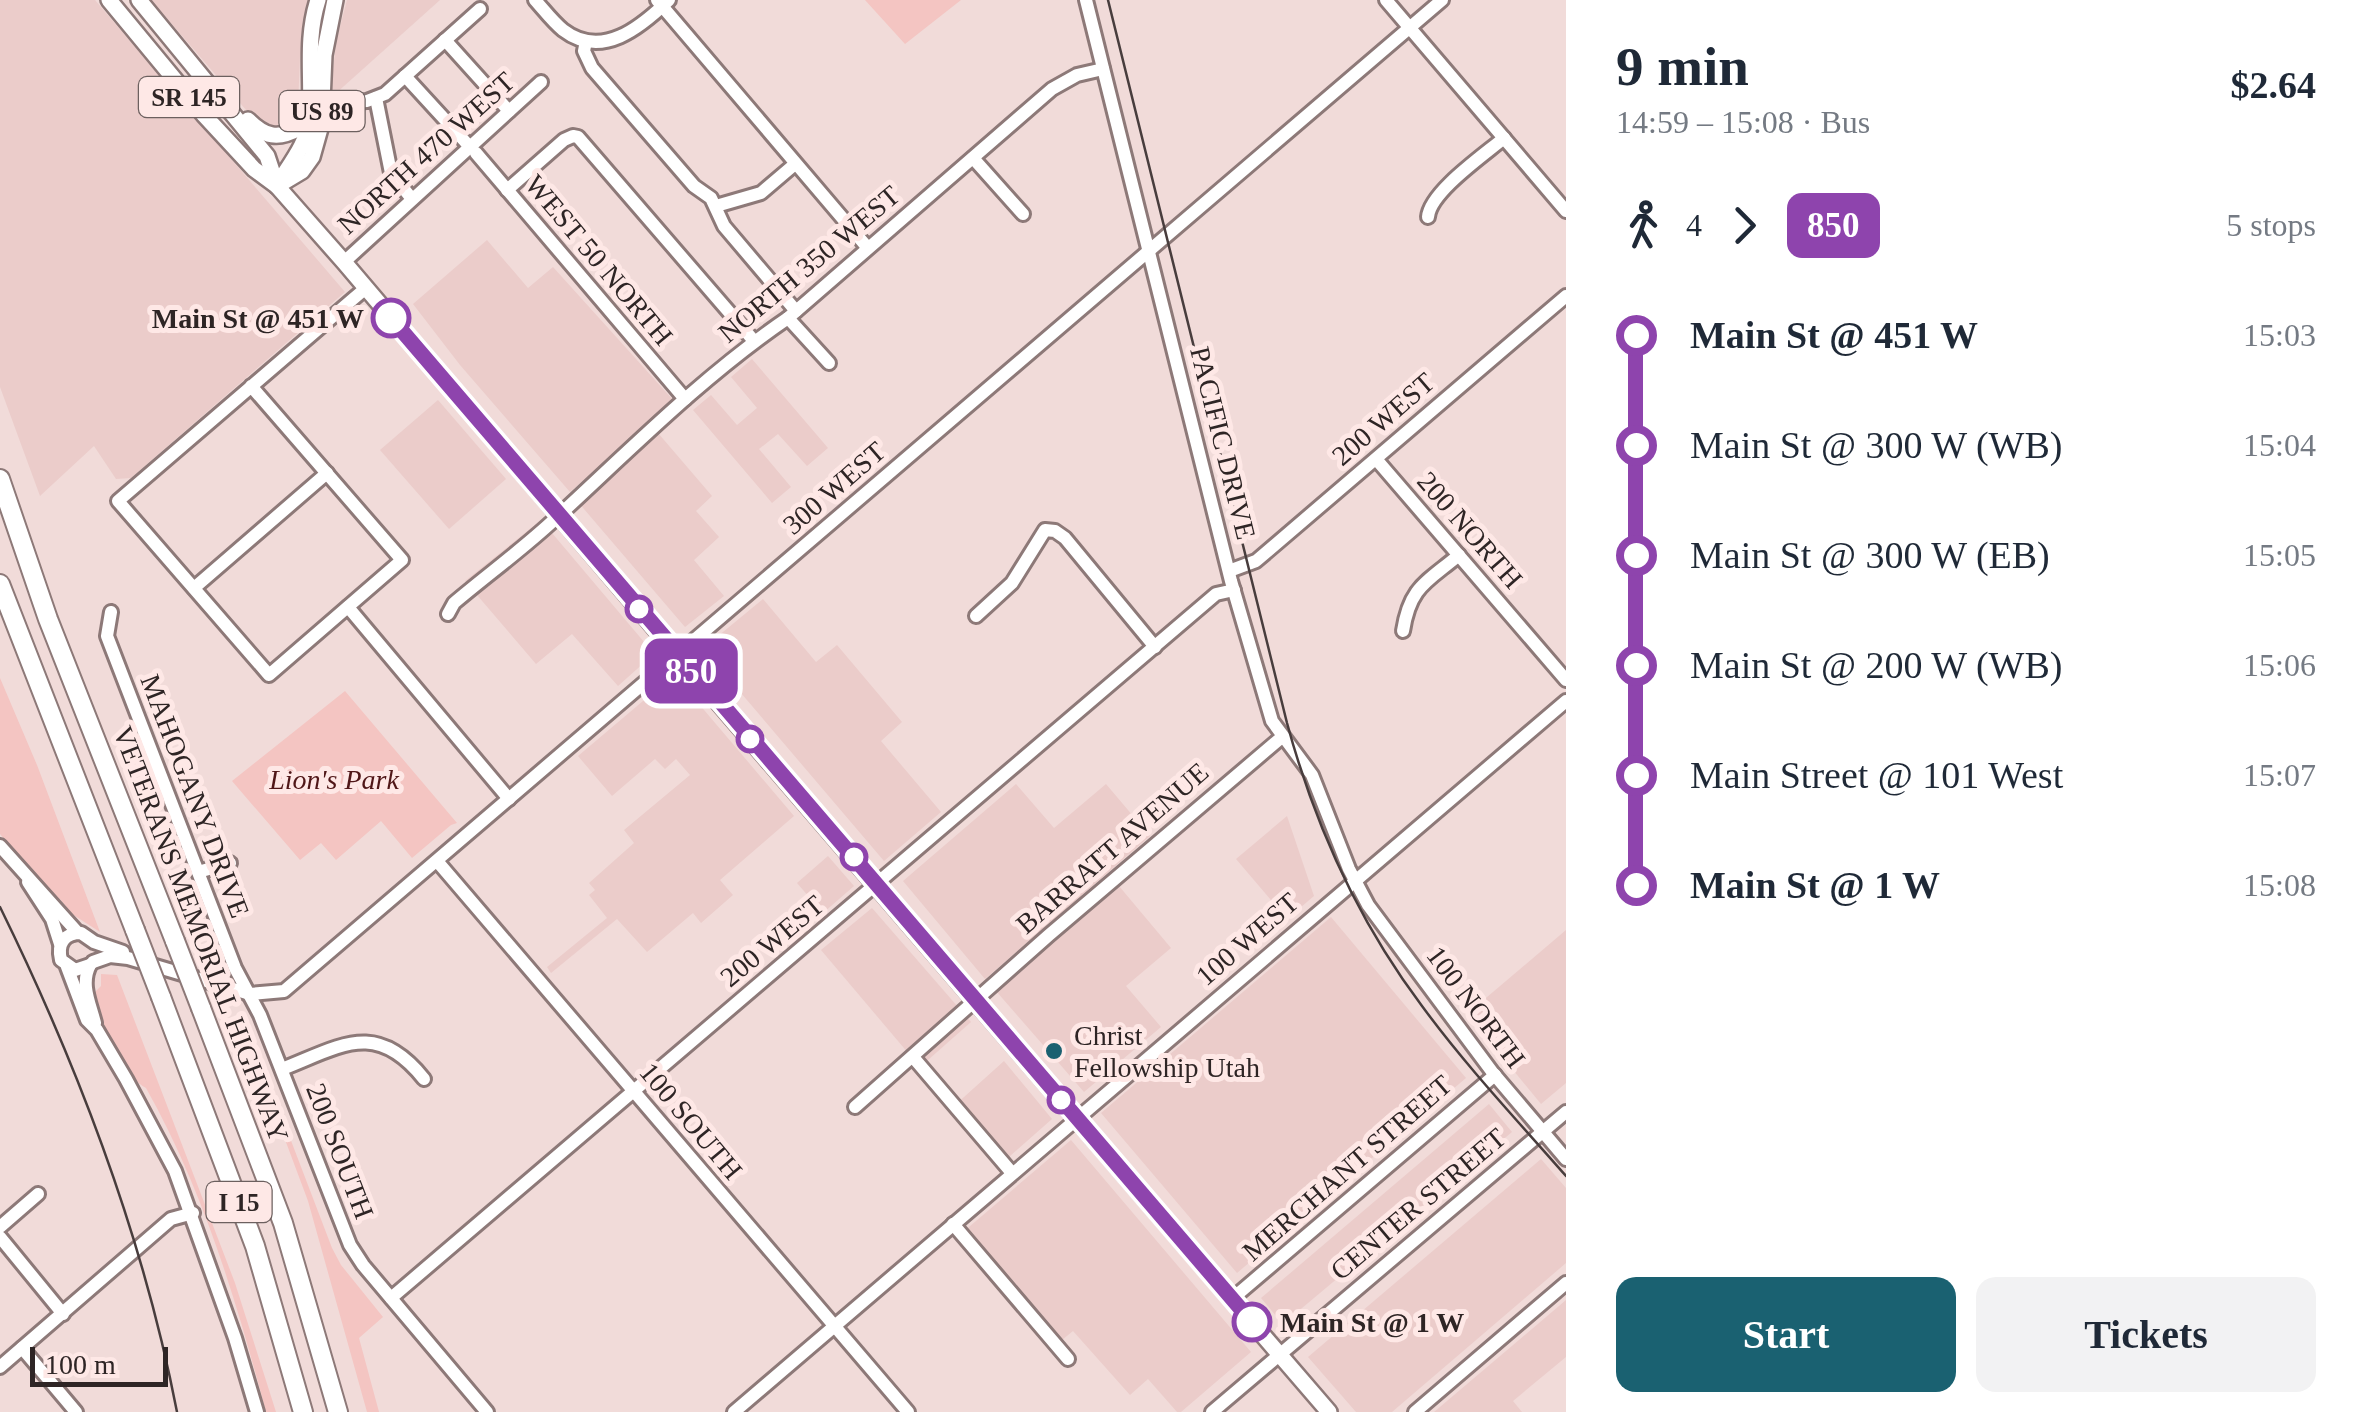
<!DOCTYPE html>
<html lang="en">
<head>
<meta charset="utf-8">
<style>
  body { margin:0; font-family:Georgia,serif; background:#f2f2f3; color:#1f2937; height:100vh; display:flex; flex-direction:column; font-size:38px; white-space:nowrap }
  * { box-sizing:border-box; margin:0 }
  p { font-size:32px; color:#747a83 }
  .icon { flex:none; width:55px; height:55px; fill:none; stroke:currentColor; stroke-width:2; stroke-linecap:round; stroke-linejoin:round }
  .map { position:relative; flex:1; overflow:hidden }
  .details { display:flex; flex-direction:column; background:#fff; width:800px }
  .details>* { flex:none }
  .badge { padding:0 20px; border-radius:15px; font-size:35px; line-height:65px }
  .scale { position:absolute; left:30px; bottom:25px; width:138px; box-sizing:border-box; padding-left:10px; border:5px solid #2e2525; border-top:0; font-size:28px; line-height:35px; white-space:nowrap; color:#2e2525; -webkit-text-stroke:8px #fee8e6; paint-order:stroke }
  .map>.badge { position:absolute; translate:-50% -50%; box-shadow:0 0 0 5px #fff }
  .legs { display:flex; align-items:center; gap:15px; height:110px; padding:0 50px; font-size:32px }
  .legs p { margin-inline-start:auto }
  .head { display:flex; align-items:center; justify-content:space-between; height:170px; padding:0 50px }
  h1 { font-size:55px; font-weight:800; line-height:75px }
  .cta { display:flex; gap:20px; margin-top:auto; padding:20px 50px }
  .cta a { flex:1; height:115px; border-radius:20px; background:#1a6171; color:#fff; font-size:40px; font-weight:800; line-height:115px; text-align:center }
  .cta a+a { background:#f2f2f3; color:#1f2937 }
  ul { padding:0 50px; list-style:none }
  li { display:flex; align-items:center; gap:35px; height:110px; font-size:38px }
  li i { display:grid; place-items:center; width:15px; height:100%; margin:0 12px; background:currentColor }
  li i::after { content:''; width:25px; height:25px; margin:-12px; border:8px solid; border-radius:50%; background:#fff }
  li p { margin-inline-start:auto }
  li:first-child i { background:linear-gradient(#0000 50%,currentColor 0) }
  li:last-child i { background:linear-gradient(currentColor 50%,#0000 0) }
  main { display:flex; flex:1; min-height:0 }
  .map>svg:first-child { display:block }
  .built { fill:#ebccca }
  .green { fill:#f4c5c2 }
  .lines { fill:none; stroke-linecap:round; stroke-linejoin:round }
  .minor-casing { stroke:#8d7978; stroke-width:18 }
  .major-casing { stroke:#8d7978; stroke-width:20 }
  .highway-casing { stroke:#8d7978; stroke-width:22 }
  .minor { stroke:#fff; stroke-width:12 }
  .major { stroke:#fff; stroke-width:15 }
  .highway { stroke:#fff; stroke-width:18 }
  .rail { stroke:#483d3d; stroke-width:2.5 }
  .highway-bridge-casing { stroke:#8d7978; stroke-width:22; stroke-linecap:butt }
  .highway-bridge { stroke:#fff; stroke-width:18 }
  .line-1-casing { stroke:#fff; stroke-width:22 }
  .line-1 { stroke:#8e44ad; stroke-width:15 }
  .stop-1-dot { fill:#fff; stroke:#8e44ad; stroke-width:5 }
  .poi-dot { fill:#1a6171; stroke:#fee8e6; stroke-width:4 }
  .labels { text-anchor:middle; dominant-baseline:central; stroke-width:10; stroke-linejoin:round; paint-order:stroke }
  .shield { fill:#fee8e6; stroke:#6c605f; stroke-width:2.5 }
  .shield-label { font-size:25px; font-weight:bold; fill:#2e2525 }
  .street-label { font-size:28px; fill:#2e2525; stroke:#fee8e6 }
  .stop-label { font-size:28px; font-weight:bold; fill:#2e2525; stroke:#fee8e6; text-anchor:end }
  .park-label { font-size:28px; font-style:italic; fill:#501718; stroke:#fee8e6 }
  .poi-label { font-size:28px; fill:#2e2525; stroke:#fee8e6; text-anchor:start }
</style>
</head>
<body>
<main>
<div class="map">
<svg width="1566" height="1412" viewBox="0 0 1566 1412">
  <rect width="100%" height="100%" fill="#f1dbd9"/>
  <g class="built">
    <path d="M0,0H95L345,292L131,478L116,479L94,446L40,496L0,387Z"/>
    <path d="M151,0H311L300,57L298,107L294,121L283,129L260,126Z"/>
    <path d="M347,0H440L334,95L331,90L336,42Z"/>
    <path d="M487,240L528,288L553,267L674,401L570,492L460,365L413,304Z"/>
    <path d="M752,359L828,448L807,466L778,434L759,449L791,487L772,503L693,410L711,395L737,425L757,408L731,377Z"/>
    <path d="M438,400L506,479L449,529L380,450Z"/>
    <path d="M658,433L712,496L696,511L719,537L694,560L724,596L685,627L578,502Z"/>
    <path d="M541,520L650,649L646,661L618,686L572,634L536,664L465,581Z"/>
    <path d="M763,599L816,662L837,645L902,722L881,741L941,812L884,861L706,652V646Z"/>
    <path d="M669,679L682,684L794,816L720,880L733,895L701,923L693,913L647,952L617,919L551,973L547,967L607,918L589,895L595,890L589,883L634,843L624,830L690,775L676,759L665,769L655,759L612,796L578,756Z"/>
    <path d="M1016,784L1054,828L1106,784L1150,836L985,979L903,881Z"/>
    <path d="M1287,816L1314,896L1287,919L1236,859Z"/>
    <path d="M828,856L854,886L823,913L797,883Z"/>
    <path d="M1119,886L1171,948L1126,986L1161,1027L1084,1092L996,991Z"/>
    <path d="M872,908L971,1022L920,1067L821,950Z"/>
    <path d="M1331,917L1466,1078L1237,1273L1101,1113Z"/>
    <path d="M1566,930V1083L1541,1104L1467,1014Z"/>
    <path d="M1004,1061L1052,1119L1002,1163L954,1106Z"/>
    <path d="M1489,1104L1512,1132L1283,1324L1261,1298Z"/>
    <path d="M1071,1140L1251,1352L1181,1412H1177L1148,1379L1130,1395L1073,1331L1051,1349L956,1238Z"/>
    <path d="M1541,1159L1566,1188V1263L1392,1412H1356L1308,1357Z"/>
    <path d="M1566,1300V1357L1513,1401L1522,1412H1434Z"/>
  </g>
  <g class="green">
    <path d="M865,0H961L905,44Z"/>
    <path d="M0,678L37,765L100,932L72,914L60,899L55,900L0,834Z"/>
    <path d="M345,691L457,823L451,825L412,858L381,821L336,860L321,843L300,860L232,781Z"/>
    <path d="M101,974L117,975L235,1283L276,1412H266C237,1302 202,1187 146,1088C120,1074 101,1021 93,994L101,986Z"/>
    <path d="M238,1014L243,1015L332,1248L341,1265L383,1317L359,1338L379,1412H367L308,1201Z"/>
  </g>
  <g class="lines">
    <g class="minor-casing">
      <g id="minor">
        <path d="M535,0C544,10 553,22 563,30C602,60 641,27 669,0"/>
        <path d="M657,0L867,247"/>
        <path d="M1086,0L1231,581L1272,721L1312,775L1349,869L1368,905L1493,1073L1566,1159"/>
        <path d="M1386,0L1566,211"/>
        <path d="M445,40L509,111"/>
        <path d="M586,41L584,51L592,68L694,186L711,198L724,226L796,311"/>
        <path d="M405,76L470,147"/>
        <path d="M376,98L391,173L412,199"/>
        <path d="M323,104L367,101L385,94L480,9"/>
        <path d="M476,153L685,399"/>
        <path d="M973,158L1023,214"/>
        <path d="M507,190L564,140L573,136L578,137L754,341"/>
        <path d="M716,206L761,193L795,164"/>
        <path d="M1428,217C1430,192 1484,155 1504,138"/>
        <path d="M344,262L541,82"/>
        <path d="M788,318L829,363"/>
        <path d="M251,386L402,560L269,675L118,501L353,299L366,288"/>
        <path d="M1376,459L1566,680"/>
        <path d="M1229,571L1256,561L1566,296"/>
        <path d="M194,588L327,473"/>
        <path d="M348,607L509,799"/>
        <path d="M111,612L107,636L235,968L260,1015L350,1245L363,1265L487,1412"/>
        <path d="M448,614L454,603C487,575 523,549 555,519C630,450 703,376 788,318L1052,89L1077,75L1103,69"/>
        <path d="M976,616L1012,583L1045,530L1055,531L1065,538L1155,647"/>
        <path d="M1403,631C1410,586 1427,582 1459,555"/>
        <path d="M0,846L78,933"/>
        <path d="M437,861L908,1412"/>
        <path d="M198,872L230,863"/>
        <path d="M28,882L52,919L60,944"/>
        <path d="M93,962L110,956L128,958L250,994L284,991L1442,0"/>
        <path d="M90,965L75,970L61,960C57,944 64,933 81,933L94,942L123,952"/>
        <path d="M90,965C80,984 90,1003 95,1023"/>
        <path d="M67,967L87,1020L97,1030L126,1079L175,1171L235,1338L257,1412"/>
        <path d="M913,1057L1012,1173"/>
        <path d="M282,1069C341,1046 376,1019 424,1079"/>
        <path d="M855,1107L1049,935L1282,737"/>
        <path d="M953,1224L1068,1359"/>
        <path d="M0,1227L38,1194"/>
        <path d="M0,1237L63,1314"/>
        <path d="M391,1298L1216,594L1234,590"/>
        <path d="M1232,1299L1495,1075"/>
        <path d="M22,1348L76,1412"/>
        <path d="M0,1367L171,1219L193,1213"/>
        <path d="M734,1412L1566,701"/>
        <path d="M1212,1412L1566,1112"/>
        <path d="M1415,1412L1566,1283"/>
      </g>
    </g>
    <g class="major-casing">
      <g id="major">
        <path d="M109,0L204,115L254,169L277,186L344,262L688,667L1329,1412"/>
        <path d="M139,0L267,156L277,186"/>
        <path d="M248,120C265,137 278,140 299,128L306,111"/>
        <path d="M279,182C291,163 308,142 310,118C313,78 305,40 318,0"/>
        <path d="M277,186L302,171L312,157L321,125L324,55L335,0"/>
      </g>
    </g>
    <g class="highway-casing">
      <g id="highway">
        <path d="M0,479L48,619L175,941"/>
        <path d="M0,584L135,930"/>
        <path d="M161,997L255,1246L303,1412"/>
        <path d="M201,1008L283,1223L338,1412"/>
      </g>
    </g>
    <use href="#minor" class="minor"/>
    <use href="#major" class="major"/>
    <use href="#highway" class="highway"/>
    <g class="rail">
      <path d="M1108,0L1287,723C1315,826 1358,921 1422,1006C1466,1066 1517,1120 1566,1176"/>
      <path d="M0,907C79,1068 143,1236 177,1412"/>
    </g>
    <g class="highway-bridge-casing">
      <g id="highway-bridge">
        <path d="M135,930L161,997"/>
        <path d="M175,941L201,1008"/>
      </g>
    </g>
    <use href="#highway-bridge" class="highway-bridge"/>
  </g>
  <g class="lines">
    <g class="line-1-casing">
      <path id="line-1" d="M391,318L1252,1322"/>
    </g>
    <use href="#line-1" class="line-1"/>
  </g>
  <g class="stop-1-dot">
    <circle cx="391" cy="318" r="18"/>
    <circle cx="639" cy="609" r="12"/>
    <circle cx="750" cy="739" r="12"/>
    <circle cx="854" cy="857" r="12"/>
    <circle cx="1061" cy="1100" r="12"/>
    <circle cx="1252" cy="1322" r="18"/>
  </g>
  <circle class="poi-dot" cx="1054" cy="1051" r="10"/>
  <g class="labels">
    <g class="shield">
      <rect x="139" y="77" width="100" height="40" rx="8"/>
      <rect x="279.5" y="91" width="85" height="40" rx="8"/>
      <rect x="206.5" y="1182" width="65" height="40" rx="8"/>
    </g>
    <g class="shield-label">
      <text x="189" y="97">SR 145</text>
      <text x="322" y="111">US 89</text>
      <text x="239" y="1202">I 15</text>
    </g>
    <g class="street-label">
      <text transform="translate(426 153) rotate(-42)">NORTH 470 WEST</text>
      <text transform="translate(599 260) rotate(50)">WEST 50 NORTH</text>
      <text transform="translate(809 264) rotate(-40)">NORTH 350 WEST</text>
      <text transform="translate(1383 419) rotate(-41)">200 WEST</text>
      <text transform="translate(1223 443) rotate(76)">PACIFIC DRIVE</text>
      <text transform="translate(834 488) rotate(-41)">300 WEST</text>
      <text transform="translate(1470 530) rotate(49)">200 NORTH</text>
      <text transform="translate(195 796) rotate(69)">MAHOGANY DRIVE</text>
      <text transform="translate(1112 848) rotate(-41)">BARRATT AVENUE</text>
      <text transform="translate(201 934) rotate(69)">VETERANS MEMORIAL HIGHWAY</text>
      <text transform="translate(1247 939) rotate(-41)">100 WEST</text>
      <text transform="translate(772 941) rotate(-40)">200 WEST</text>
      <text transform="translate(1476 1007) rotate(53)">100 NORTH</text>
      <text transform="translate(691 1121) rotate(50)">100 SOUTH</text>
      <text transform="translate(340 1151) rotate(69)">200 SOUTH</text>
      <text transform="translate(1347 1168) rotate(-41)">MERCHANT STREET</text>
      <text transform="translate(1418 1204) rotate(-40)">CENTER STREET</text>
    </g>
    <g class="stop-label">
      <text x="364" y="318">Main St @ 451 W</text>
      <text x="1280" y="1322" text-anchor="start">Main St @ 1 W</text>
    </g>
    <g class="park-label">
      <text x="334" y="779">Lion's Park</text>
    </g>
    <g class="poi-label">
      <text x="1074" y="1035">Christ<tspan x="1074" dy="32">Fellowship Utah</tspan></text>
    </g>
  </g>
</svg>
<div class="scale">100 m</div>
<b class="badge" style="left:691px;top:671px;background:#8e44ad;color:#fff">850</b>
</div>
<section class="details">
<div class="head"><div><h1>9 min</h1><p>14:59 – 15:08 · Bus</p></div><b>$2.64</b></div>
<div class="legs"><svg class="icon" aria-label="walk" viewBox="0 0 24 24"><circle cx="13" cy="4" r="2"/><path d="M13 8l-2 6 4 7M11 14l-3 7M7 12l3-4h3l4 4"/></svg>4<svg class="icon" aria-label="forward" viewBox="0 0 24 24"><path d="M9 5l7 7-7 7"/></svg><b class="badge" style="background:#8e44ad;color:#fff">850</b><p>5 stops</p></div>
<ul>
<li><i style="color:#8e44ad"></i><b>Main St @ 451 W</b><p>15:03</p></li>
<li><i style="color:#8e44ad"></i><span>Main St @ 300 W (WB)</span><p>15:04</p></li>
<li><i style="color:#8e44ad"></i><span>Main St @ 300 W (EB)</span><p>15:05</p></li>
<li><i style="color:#8e44ad"></i><span>Main St @ 200 W (WB)</span><p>15:06</p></li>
<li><i style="color:#8e44ad"></i><span>Main Street @ 101 West</span><p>15:07</p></li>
<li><i style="color:#8e44ad"></i><b>Main St @ 1 W</b><p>15:08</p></li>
</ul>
<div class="cta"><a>Start</a><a>Tickets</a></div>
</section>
</main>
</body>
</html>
